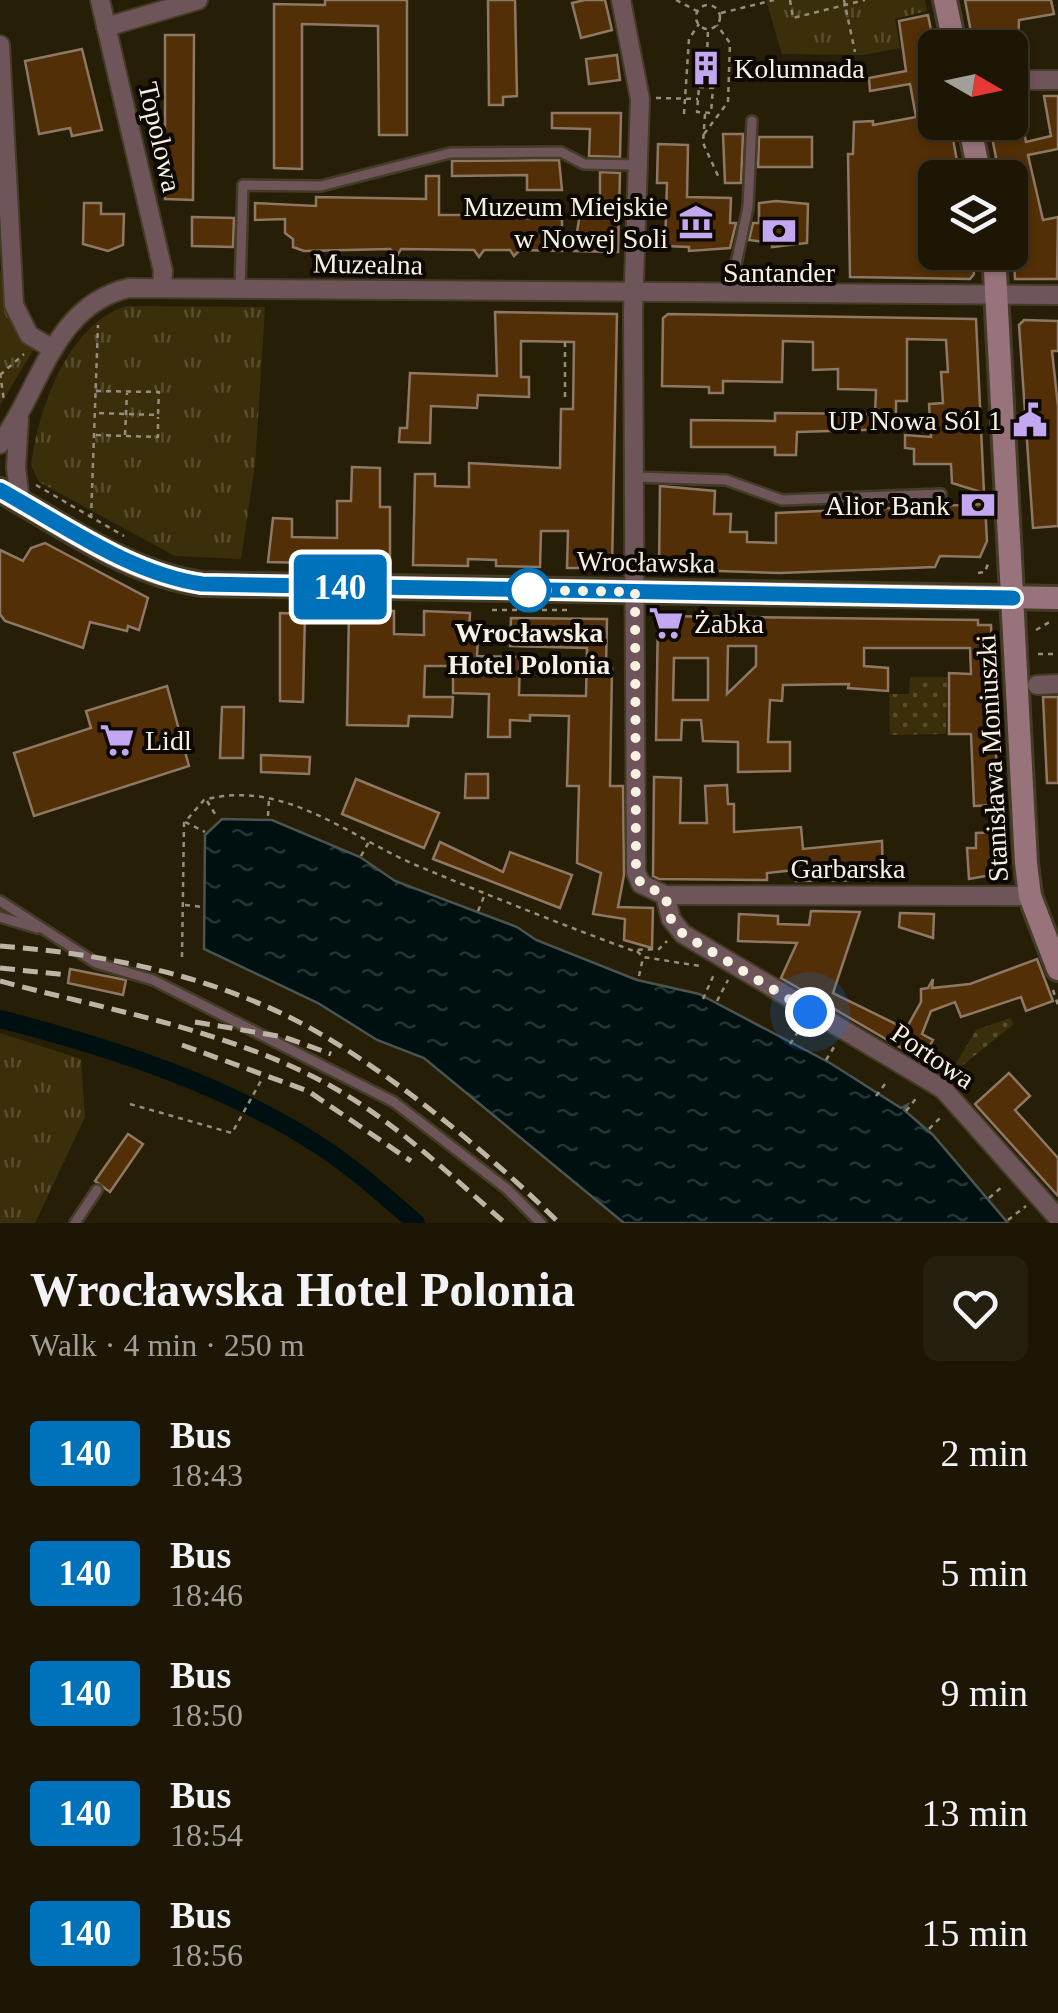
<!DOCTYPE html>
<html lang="en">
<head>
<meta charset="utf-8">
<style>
  body { margin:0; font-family:"Times New Roman",serif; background:#251f0f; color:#f1f3f6; height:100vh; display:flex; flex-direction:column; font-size:38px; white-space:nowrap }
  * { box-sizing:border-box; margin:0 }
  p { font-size:32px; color:#a09f9a }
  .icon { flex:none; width:55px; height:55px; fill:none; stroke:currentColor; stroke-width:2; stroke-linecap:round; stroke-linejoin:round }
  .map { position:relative; height:1223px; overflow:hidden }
  .panel { display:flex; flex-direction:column; background:#1d1605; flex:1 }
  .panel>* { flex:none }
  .badge { padding:0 20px; border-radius:8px; font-size:35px; line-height:65px }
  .needle { width:65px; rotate:99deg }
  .fabs { position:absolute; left:918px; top:30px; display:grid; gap:20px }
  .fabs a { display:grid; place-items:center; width:110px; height:110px; border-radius:15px; background:#1d1605; box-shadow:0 2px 8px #0004,0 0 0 2px #3b3527; font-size:50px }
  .you { position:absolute; width:50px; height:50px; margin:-25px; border:8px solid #fff; border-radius:50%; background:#1a73e8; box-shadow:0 0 0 15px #1a73e833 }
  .map>.badge { position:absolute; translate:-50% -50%; box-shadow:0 0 0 5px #fff }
  .round { display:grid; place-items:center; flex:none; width:105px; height:105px; border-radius:15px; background:#251f0f }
  .summary { display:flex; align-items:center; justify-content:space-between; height:170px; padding:0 30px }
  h1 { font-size:48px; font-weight:600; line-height:75px }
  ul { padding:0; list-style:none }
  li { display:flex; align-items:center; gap:30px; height:120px; padding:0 30px }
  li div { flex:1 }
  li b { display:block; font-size:38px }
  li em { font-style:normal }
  li .badge { min-width:110px; font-weight:700; text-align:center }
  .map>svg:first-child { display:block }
  .grass { fill:url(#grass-dots) }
  .park { fill:url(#park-tufts) }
  .water { fill:url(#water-ripples); stroke:#4a5450; stroke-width:2.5 }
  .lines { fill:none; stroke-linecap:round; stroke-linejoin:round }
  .canal { stroke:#001011; stroke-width:18 }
  .building { fill:#532f07; stroke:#8e7864; stroke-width:2.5; fill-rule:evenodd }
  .lane-casing { stroke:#443c26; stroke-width:14 }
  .street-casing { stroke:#443c26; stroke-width:22 }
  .secondary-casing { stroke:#443c26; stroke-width:28 }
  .path { stroke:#968e7c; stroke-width:2.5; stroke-dasharray:5 5; stroke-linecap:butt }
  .lane { stroke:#6d555a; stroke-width:9 }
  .street { stroke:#6d555a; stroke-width:18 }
  .secondary { stroke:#99737b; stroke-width:22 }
  .rail { stroke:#bcb5a5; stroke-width:5; stroke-dasharray:15 8; stroke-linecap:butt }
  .line-casing { stroke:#fff; stroke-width:22 }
  .line { stroke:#0072bc; stroke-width:15 }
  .walk { stroke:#f7f1e3; stroke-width:10; stroke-dasharray:0 18 }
  .stop-dot { fill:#fff; stroke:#0072bc; stroke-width:5 }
  .labels { text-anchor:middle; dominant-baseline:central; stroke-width:8; stroke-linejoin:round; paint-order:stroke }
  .poi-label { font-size:28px; fill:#f7f1e3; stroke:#0d0902; text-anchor:start }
  .street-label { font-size:28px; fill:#f7f1e3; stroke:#0d0902 }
  .stop-label { font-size:28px; font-weight:bold; fill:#f7f1e3; stroke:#0d0902 }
</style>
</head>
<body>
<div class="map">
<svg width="1058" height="1223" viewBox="0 0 1058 1223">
  <defs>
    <pattern id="grass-dots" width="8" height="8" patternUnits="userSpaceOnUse" patternTransform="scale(2.5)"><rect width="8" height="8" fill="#3b2e0b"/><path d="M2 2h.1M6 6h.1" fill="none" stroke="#584d2e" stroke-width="1.8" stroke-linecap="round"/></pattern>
    <pattern id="park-tufts" width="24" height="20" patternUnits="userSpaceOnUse" patternTransform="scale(2.5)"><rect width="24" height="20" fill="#3b2e0b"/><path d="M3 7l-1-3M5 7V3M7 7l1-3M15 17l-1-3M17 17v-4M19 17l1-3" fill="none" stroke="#584d2e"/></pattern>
    <pattern id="water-ripples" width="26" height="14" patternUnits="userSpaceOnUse" patternTransform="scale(2.5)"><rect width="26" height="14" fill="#001011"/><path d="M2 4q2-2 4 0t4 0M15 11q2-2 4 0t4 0" fill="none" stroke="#263334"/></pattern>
  </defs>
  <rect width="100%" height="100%" fill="#271e07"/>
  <g class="grass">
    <path d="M910,677H947L946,734L890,735L889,694H909Z"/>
    <path d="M1010,1018L1014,1024L948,1077L976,1030Z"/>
  </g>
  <g class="park">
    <path d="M766,0H925L927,11L895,19L900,48L864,55L782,54Z"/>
    <path d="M0,270C14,301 2,321 34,349L0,405Z"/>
    <path d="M127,306L265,307L255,465L241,559L175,556L39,482L31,465C38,409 68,323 127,306Z"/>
    <path d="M0,1033L81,1059L85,1117L35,1223H0Z"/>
  </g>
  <path class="water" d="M222,819L272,820L360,857L395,881L517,927L536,940L637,980L699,994L830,1063L901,1108L907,1105L904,1110L933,1135L1008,1223H624L424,1058L377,1040L318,1003L204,949L205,835Z"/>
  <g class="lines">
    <path class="canal" d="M0,1019C109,1047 225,1084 320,1146C354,1168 385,1196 416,1223"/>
  </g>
  <g class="building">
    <path d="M325,0H407V135H379L378,26L302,24V169L274,168V4L325,5Z"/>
    <path d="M488,0H515L517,96L503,97V105H489Z"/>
    <path d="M585,0H605L612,30L581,38L572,3Z"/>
    <path d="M965,0H1051L1054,14L1019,20L1018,48H974Z"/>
    <path d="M928,15L935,50V122H950L960,178H935V252H973L974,274L970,279L850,277L848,154H853L854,122L873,121V125L916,117L910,84L870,91L869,78L906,71L899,21Z"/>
    <path d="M165,35H194L193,200L165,199Z"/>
    <path d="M82,49L102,130L72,136L70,128L39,134L25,61Z"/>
    <path d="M617,55L620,80L589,84L586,59Z"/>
    <path d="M1010,93H1017L1026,142L1051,136L1044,96H1058V149L1028,155L1043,220L1058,217L1057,279H1015L1010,178H1000L989,122H1010Z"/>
    <path d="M552,113H621L620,157L589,156L590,129L552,128Z"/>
    <path d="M723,134H743L741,183H725Z"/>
    <path d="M759,137H812V167H758Z"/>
    <path d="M658,144L688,145L687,197L731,198L730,223H736L730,248L689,251V247L665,246L667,183H657Z"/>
    <path d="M559,160L562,190H527V175L452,176V161Z"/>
    <path d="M600,172L620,173L618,252L574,251L581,207L600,205Z"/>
    <path d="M426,176H439V215H474L475,207H521V218L562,219V251L520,250L514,256L510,250H484L479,257L474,250L401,249L397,256L390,249L304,251L293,247V239L285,233V219L255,220V203L316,206V197L426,199Z"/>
    <path d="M776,201L808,204L807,243L772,247V243L749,240L753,223H759V203Z"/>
    <path d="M84,203H101V214H124L123,245L108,251L83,244Z"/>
    <path d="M192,217L234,218L233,247L192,246Z"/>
    <path d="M495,312L617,314L612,568H567L568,531H541L540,567L496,566V560L468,559V566L413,565L415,474H435V486L469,487V463L560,468L561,409H573L574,342L521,341V377H529V397L478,395L477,408L431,406L430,443L399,442L400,428H407L410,373L497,376Z"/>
    <path d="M668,314L976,319L984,493L952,483L951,464H914V449L905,448V435L931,437L929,404L943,403L941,372H948L946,340L907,339V401H896V429L797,432L796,455H775V447H691V420L775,421V413L875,414L876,390L838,389V369L813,370V342L783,341L782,382L723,381V393H709V387L662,386L663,318Z"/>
    <path d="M1024,320L1058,321V351H1052L1058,406V526L1033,528L1019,325Z"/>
    <path d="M352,467L380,468V507H390V565L268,562L273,518L292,519V537L337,538V501H351Z"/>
    <path d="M660,486L715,491L714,514H731L730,532H747V542L776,543V513L985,504L987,541L980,557L940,556L935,567L780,573L659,569Z"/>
    <path d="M45,543L148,598L139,630L128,626L127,631L90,622L83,648L5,621L0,614V550L23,561L31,548Z"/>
    <path d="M349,610L394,611V634L424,635V611L470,613L469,637H478L477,656L520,657L519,695L586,696L587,648L510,646L511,618L607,619L606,668H612L610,786H623L624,875L618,907L653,908L652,948L624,940L625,919L593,914L601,873L577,863L579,786H567L569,716L530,715V721L510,720V737H488L489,694L453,693V666H425L424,697H453L452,717L409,716L408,726L347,725Z"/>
    <path d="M280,613L305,614L303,702L280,701Z"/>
    <path d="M658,616L978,620V625H991L998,805L974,806L971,734H949V673L971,674L970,648H864V666L888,668V691L848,688L849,684L783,685L782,701L770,700L768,742H790V771L738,772V742L703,741L701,720H682L681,740H656ZM728,646H756V666L727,694ZM674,658H708V700H673Z"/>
    <path d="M167,686L189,766L34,816L14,753L91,728L86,711Z"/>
    <path d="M1043,697H1058V783H1047Z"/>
    <path d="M222,707H244L243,758H220Z"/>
    <path d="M261,755L310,757L309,774L261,772Z"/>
    <path d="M466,774H488V798H465Z"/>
    <path d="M654,777L681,778L680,823H707L705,786L727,785L728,804H734V832L801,827L803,849L882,841L883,880L796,881L795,870L767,873V880L659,879L653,876Z"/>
    <path d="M356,779L439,813L424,848L342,814Z"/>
    <path d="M1000,832L1002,873L969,879L967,848H976V833Z"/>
    <path d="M440,842L503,872L510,852L572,875L560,908L433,859Z"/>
    <path d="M811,911L860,912L833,993L906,1029L921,1002V989L928,988L933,979L932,988L970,984L1037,959L1053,1001L1026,1011L1021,997L961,1017L955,1002L931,1011L922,1034L933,1040L922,1060L781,978L797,943L738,941L739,914L778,916V924L809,925Z"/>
    <path d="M900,913L934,914L933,938L899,927Z"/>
    <path d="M70,969L126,980L123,995L68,983Z"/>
    <path d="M1009,1073L1030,1096L1015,1110L1058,1158V1196L975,1104Z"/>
    <path d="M128,1134L143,1144L110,1192L95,1181Z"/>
  </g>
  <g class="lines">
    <g class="lane-casing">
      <g id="lane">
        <path d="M240,289L243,185L321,186L450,153L561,152L584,164L638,165"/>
        <path d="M730,293L748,207L752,121"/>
        <path d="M634,477L726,480L782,500L941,494"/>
        <path d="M0,901L96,963L153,980L394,1102L507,1189L541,1223"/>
        <path d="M0,917L37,928"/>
        <path d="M75,1223L97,1190"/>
      </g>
    </g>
    <g class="street-casing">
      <g id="street">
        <path d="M100,0L163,271L162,288"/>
        <path d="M621,0L640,99L633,312L636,872L641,884L665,895L1030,896"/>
        <path d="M106,27L198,0"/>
        <path d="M0,45L14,305L29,335L53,349"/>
        <path d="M1010,80H1058"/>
        <path d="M19,419L16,467L20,502"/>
        <path d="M0,444C41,389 53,305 129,288L1058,295"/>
        <path d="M1037,685L1058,684"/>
        <path d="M665,895L671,919L683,934L943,1089L1058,1218"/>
      </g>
    </g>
    <g class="secondary-casing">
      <g id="secondary">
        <path d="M945,0L955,48"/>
        <path d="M969,122L980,178"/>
        <path d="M994,252L1026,863L1030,896L1058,969"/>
        <path d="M0,490C64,526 129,574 202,584L1058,598"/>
      </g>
    </g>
    <g class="path">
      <path d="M676,0L697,11"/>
      <path d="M790,0L793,18L865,0"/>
      <path d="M844,0L855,52"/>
      <circle cx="708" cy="17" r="12"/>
      <path d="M721,13L774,0"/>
      <path d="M707,57L708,29"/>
      <path d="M699,87L713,88L711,113L697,112Z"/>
      <path d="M656,98L698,99"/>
      <path d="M684,114L689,39L699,24"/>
      <path d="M705,114L703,143L719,178"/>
      <path d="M704,134L728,102L730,43L717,25"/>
      <path d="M565,342V397"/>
      <path d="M0,373L4,401"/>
      <path d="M0,375L24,354"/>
      <path d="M96,391L159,392L158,415L96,413"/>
      <path d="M96,435L158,437V417"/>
      <path d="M125,435L127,393"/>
      <path d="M36,485L124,536"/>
      <path d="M91,518L98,325"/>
      <path d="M978,573L985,572L989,561"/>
      <path d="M492,610H569"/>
      <path d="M1036,630L1053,620"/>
      <path d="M1038,654H1058"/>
      <path d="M207,801L217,817"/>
      <path d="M268,816L269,798"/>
      <path d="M185,822L205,832"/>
      <path d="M361,856L370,840"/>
      <path d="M185,905L203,907"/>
      <path d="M478,911L485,894"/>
      <path d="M637,951L643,957L700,966"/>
      <path d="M182,957L184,823L204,800C284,778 349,837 418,866C488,895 560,924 631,950L659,949L667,941"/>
      <path d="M639,976L643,958"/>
      <path d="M1053,990L1058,1005"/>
      <path d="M703,999L715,972"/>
      <path d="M717,1001L728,980"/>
      <path d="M790,1044L802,1026"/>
      <path d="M826,1060L836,1044"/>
      <path d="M876,1096L888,1080"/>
      <path d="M130,1104L232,1133L262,1079"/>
      <path d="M906,1111L918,1096"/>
      <path d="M929,1129L942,1116"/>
      <path d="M989,1198L1003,1186"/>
      <path d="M1008,1220L1026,1206"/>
    </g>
    <use href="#lane" class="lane"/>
    <use href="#street" class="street"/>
    <use href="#secondary" class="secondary"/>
    <g class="rail">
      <path d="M0,946C97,953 199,973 287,1016C374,1058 491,1154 559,1223"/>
      <path d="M0,968L67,975"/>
      <path d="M0,981C111,1011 235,1031 336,1089C399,1125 451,1176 505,1223"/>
      <path d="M195,1022L284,1037L331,1054"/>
      <path d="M182,1045L308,1091L411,1161"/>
    </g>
  </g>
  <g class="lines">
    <g class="line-casing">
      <path id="line" d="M0,490C64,525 129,573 202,584L1013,598"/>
    </g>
    <use href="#line" class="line"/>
    <path class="walk" d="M529,590L635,592L636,872L641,884L665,895L671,919L683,934L810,1012"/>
  </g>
  <defs>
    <g id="building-bare" transform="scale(2.7)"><path d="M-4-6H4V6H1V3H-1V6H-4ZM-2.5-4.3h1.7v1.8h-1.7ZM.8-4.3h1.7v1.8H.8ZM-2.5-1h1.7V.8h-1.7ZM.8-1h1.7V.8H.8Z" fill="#c4a7f1" stroke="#0d0902" stroke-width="2.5" paint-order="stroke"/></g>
    <g id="museum-bare" transform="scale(2.7)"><path d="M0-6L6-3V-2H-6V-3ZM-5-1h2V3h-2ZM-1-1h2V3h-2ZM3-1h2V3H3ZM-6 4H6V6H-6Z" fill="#c4a7f1" stroke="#0d0902" stroke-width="2.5" paint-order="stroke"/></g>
    <g id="bank-bare" transform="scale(2.7)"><path d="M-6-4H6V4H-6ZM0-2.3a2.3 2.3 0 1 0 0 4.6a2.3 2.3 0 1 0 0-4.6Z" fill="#c4a7f1" stroke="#0d0902" stroke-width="2.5" paint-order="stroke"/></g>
    <g id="civic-bare" transform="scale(2.7)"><path d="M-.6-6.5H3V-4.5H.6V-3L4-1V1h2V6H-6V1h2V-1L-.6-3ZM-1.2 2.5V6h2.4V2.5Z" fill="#c4a7f1" stroke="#0d0902" stroke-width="2.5" paint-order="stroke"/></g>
    <g id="supermarket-bare" transform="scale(2.7)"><path d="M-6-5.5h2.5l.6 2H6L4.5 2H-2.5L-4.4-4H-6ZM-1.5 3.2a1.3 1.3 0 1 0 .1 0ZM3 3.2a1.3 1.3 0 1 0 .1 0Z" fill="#c4a7f1" stroke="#0d0902" stroke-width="2.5" paint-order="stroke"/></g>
  </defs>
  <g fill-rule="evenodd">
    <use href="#building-bare" x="706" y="68"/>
    <use href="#museum-bare" x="696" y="222"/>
    <use href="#bank-bare" x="779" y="231"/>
    <use href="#civic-bare" x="1030" y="420"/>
    <use href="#bank-bare" x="978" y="505"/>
    <use href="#supermarket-bare" x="666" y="623"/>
    <use href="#supermarket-bare" x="117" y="740"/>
  </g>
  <circle class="stop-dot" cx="529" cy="590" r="20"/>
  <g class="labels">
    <g class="poi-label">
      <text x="734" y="68">Kolumnada</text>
      <text x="668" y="206" text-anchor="end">Muzeum Miejskie<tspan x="668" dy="32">w Nowej Soli</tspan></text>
      <text x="779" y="272" text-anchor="middle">Santander</text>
      <text x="1002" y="420" text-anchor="end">UP Nowa Sól 1</text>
      <text x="950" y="505" text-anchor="end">Alior Bank</text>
      <text x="694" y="623">Żabka</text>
      <text x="145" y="740">Lidl</text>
    </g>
    <g class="street-label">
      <text transform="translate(160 137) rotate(77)">Topolowa</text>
      <text transform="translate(368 264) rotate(1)">Muzealna</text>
      <text transform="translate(646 562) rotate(1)">Wrocławska</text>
      <text transform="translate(992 758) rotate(-93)">Stanisława Moniuszki</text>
      <text x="848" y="868">Garbarska</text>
      <text transform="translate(933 1056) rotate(34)">Portowa</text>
    </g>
    <g class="stop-label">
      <text x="529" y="632">Wrocławska<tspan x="529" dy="32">Hotel Polonia</tspan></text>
    </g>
  </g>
</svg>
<div class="fabs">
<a><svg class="needle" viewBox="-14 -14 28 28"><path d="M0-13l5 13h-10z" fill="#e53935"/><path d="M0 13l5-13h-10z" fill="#a09f9a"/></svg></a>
<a><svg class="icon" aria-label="layers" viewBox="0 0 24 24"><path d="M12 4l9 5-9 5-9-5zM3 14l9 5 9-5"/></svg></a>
</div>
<div class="you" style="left:810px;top:1012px"></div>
<b class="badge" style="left:340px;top:587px;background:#0072bc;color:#fff">140</b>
</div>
<section class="panel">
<div class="summary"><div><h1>Wrocławska Hotel Polonia</h1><p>Walk · 4 min · 250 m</p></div><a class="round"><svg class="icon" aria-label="heart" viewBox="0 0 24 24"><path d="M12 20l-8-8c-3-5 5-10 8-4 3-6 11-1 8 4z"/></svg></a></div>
<ul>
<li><span class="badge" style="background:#0072bc;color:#fff">140</span><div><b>Bus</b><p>18:43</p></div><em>2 min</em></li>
<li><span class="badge" style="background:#0072bc;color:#fff">140</span><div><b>Bus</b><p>18:46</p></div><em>5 min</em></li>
<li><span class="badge" style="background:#0072bc;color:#fff">140</span><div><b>Bus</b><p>18:50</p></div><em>9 min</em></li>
<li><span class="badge" style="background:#0072bc;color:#fff">140</span><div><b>Bus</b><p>18:54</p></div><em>13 min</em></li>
<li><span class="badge" style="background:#0072bc;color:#fff">140</span><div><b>Bus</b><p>18:56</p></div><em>15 min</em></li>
</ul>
</section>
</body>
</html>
